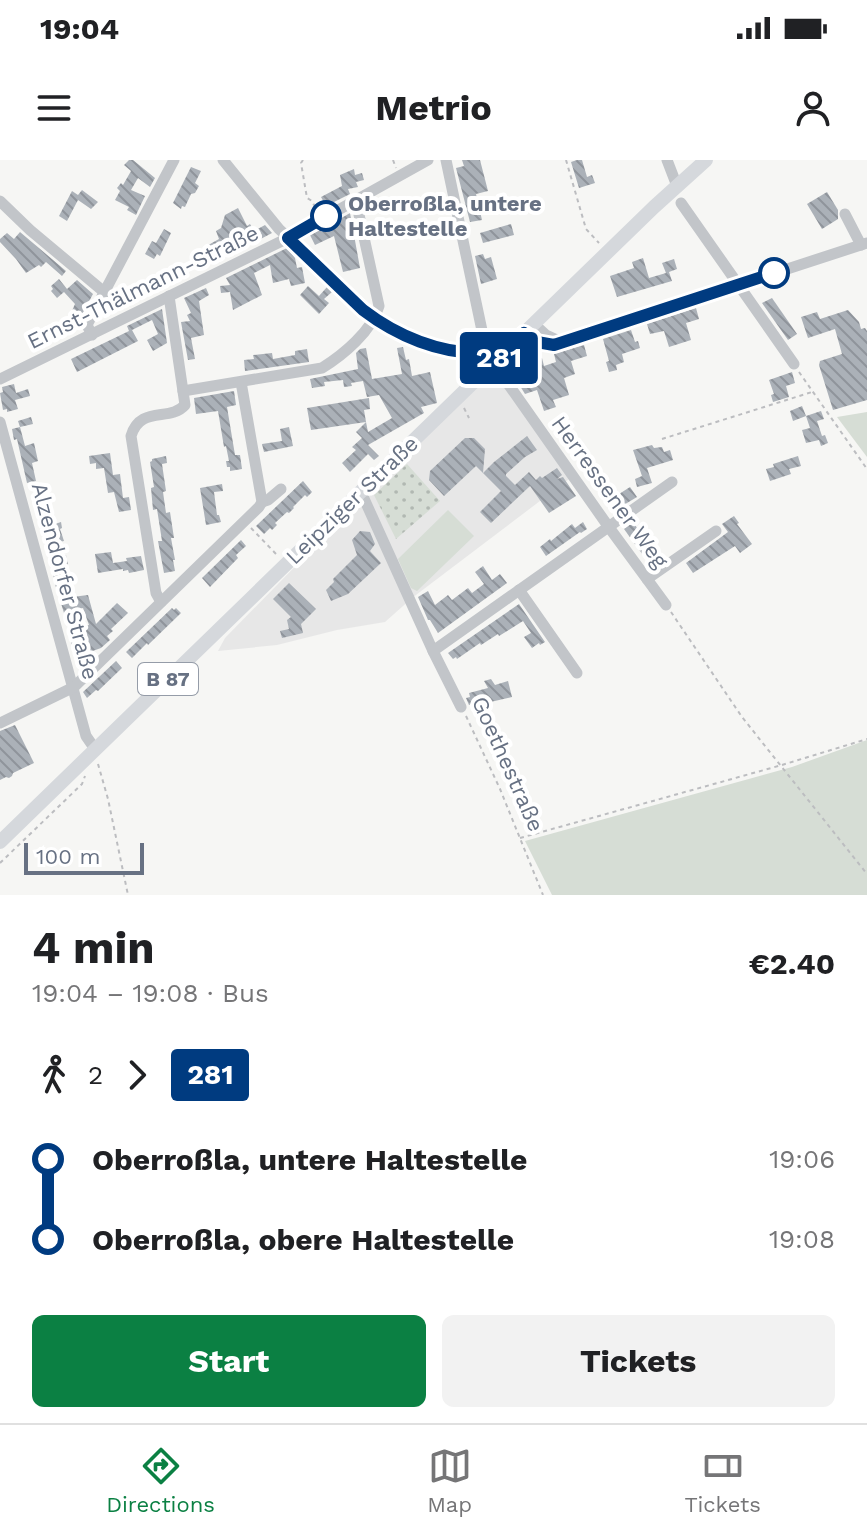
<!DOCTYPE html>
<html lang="en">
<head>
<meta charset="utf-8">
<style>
  body { margin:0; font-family:"Work Sans",sans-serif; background:#f2f2f2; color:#202124; height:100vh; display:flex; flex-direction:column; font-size:30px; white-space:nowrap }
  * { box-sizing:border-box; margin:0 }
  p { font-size:26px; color:#757577 }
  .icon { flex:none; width:44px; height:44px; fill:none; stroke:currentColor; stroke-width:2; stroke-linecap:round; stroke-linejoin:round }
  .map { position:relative; height:735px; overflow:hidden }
  .side { display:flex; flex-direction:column; background:#fff; flex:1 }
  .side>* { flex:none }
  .badge { padding:0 16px; border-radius:6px; font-size:28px; line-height:52px }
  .scale { position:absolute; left:24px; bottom:20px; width:120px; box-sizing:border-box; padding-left:8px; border:4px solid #677183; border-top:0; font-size:22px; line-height:28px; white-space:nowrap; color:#677183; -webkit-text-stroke:6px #fff; paint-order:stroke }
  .map>.badge { position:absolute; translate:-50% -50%; box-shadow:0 0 0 4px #fff }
  .legs { display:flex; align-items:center; gap:12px; height:88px; padding:0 32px; font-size:26px }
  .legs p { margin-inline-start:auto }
  .head { display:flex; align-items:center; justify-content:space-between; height:136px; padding:0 32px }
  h1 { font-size:44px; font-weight:700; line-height:60px }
  .button { display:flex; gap:16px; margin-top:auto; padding:16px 32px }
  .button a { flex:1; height:92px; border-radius:12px; background:#0b8043; color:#fff; font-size:32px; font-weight:700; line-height:92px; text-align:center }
  .button a+a { background:#f2f2f2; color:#202124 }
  ul { padding:0 32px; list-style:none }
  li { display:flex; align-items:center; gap:28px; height:80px; font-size:30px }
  li i { display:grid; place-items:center; width:12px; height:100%; margin:0 10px; background:currentColor }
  li i::after { content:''; width:20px; height:20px; margin:-10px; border:6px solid; border-radius:50%; background:#fff }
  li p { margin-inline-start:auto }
  li:first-child i { background:linear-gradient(#0000 50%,currentColor 0) }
  li:last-child i { background:linear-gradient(currentColor 50%,#0000 0) }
  .status { display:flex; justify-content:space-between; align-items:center; height:56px; padding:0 40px; background:#fff; direction:ltr }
  .status svg { height:22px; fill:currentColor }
  header { display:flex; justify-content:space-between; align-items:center; height:104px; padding:0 32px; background:#fff; font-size:36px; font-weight:700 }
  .menu { display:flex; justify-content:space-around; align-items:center; height:112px; border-top:2px solid #e0e0e0; background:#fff; font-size:22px; color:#757577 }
  .menu a { display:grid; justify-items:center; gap:4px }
  .menu .selected { color:#0b8043 }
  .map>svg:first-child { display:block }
  .built { fill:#e7e7e7 }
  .grass { fill:url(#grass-dots) }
  .green { fill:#d6ddd5 }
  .building { fill:url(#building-back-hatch) }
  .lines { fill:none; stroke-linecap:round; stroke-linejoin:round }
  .path { stroke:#bcbdc0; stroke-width:2; stroke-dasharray:4 4; stroke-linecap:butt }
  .minor { stroke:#c2c5c9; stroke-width:11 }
  .major { stroke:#d5d8dc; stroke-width:14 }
  .line-1-casing { stroke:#fff; stroke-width:18 }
  .line-1 { stroke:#003b80; stroke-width:12 }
  .stop-1-dot { fill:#fff; stroke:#003b80; stroke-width:4 }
  .labels { text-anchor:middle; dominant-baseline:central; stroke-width:8; stroke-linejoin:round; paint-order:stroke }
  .shield { fill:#fff; stroke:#959ca8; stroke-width:2 }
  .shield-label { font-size:20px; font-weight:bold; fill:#677183 }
  .stop-label { font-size:22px; font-weight:bold; fill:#677183; stroke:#fff; text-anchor:start }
  .street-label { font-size:22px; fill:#677183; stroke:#fff }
</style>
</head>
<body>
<div class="status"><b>19:04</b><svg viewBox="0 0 49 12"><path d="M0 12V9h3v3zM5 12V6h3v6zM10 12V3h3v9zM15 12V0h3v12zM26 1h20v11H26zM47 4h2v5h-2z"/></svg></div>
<header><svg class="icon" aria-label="menu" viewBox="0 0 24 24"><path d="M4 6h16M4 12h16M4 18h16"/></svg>Metrio<svg class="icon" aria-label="person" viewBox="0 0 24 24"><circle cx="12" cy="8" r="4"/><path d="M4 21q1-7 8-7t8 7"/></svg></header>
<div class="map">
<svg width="867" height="735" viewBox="0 0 867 735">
  <defs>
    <pattern id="grass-dots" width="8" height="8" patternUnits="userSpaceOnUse" patternTransform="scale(2)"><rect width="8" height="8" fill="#d6ddd5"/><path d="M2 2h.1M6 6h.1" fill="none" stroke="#b1b8b2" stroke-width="1.8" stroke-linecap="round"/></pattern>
    <pattern id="building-back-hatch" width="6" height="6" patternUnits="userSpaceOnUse" patternTransform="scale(2)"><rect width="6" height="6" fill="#abb1b8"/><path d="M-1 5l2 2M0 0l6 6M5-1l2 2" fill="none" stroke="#8f949b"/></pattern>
  </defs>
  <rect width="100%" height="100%" fill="#f6f6f4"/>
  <path class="built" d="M494,209L569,319L412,438L385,462L337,470L277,485L218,491L225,478L323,378Z"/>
  <path class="grass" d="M407,304L440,341L396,379L374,335Z"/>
  <g class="green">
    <path d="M867,252V297L837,257Z"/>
    <path d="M448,350L474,376L417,431L411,428L398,399Z"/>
    <path d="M867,580V735H552L525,681L792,607Z"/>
  </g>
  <g class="building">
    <path d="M129,0H133L155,18L150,27L138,18L131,30L145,36L136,55L127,50L129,47L115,40L120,31L117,28L121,23L123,25L131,11L124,5Z"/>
    <path d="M462,0H480L488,31L476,34L482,60L470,62L456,8L464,6Z"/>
    <path d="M577,0H582L587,17L592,15L595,23L579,28L571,2Z"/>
    <path d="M191,7L201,11L195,23L199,26L195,33L191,34L185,47L182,46L181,49L173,43Z"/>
    <path d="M354,9L355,15L362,13L364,20L356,22L358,27L348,29L350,34L326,46L321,37L340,27L342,26L340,15Z"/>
    <path d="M82,30L98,42L91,49L78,40L67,61L59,56L72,31L78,35Z"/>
    <path d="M827,32L838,50V59L822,69L807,44Z"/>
    <path d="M238,48L247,66L250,64L254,71L265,65L272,73L234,93L229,82L210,92L213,98L200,104L194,93L219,79L216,71L221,68L225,55Z"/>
    <path d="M350,53L360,108L343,112L334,76L315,85L310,75L320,70L322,72L340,64L338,60Z"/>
    <path d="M511,64L514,75L483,83L480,73Z"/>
    <path d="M164,69L171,73L160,96L157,94L154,99L145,94L152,81L156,83Z"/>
    <path d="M20,72L66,111L62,116L46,102L41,107L39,105L26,113L16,99L0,82V79L7,73L14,79Z"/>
    <path d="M287,88L295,98L297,108L302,107L305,123L291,126L289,119L273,123L270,105L254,113L262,135L233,150L230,132L221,133L220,126L230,125L226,118Z"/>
    <path d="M483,94L485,99L491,97L497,119L481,124L475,96Z"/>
    <path d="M643,98L649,118L666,113L662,103L674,99L677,109L669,112L672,121L617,137L610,116L634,108L632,102Z"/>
    <path d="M59,119L67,129L77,120L93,134L79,160L70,155L75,144L64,132L57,138L51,131L53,129L51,126Z"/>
    <path d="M308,126L319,136L327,127L332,132L324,139L329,143L319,154L300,135Z"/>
    <path d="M206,128L209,135L199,141L204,175L191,178L195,199L188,200L181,162L190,161L187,155L191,153L184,138Z"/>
    <path d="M772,138L797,174L788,180L762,143Z"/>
    <path d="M696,148L699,159L686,163L691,180L669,187L664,171L650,174L647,164Z"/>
    <path d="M162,149L167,183L153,191L147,180L158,174L152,160L132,170L138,181L77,212L71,199L129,171L127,166Z"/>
    <path d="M848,150L859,162L861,169L865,168L867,171V240L833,250L819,205L820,201L842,194L835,169L808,178L801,157L817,152L820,159Z"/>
    <path d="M631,170L635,182L638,181L640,188L622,194L624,202L616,205L617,210L609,212L606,202L609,201L603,179Z"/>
    <path d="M584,185L587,196L571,201L575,214L564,218L569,235L553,240L556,247L544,251L537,230L525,234L520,226L514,207L542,198L544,206L556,202L554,194Z"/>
    <path d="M403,187L406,200L409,199L412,216L430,212L437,243L421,247L424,253L368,285L379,296L374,300L368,294L350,312L342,303L356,290L352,287L362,278L356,272L366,262L368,272L392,258L379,235L367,237L363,221L351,223L352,226L344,227L343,220L324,222L325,226L312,228L310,219L358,209L356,193L360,189L366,188L372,219L402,214L397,188Z"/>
    <path d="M307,189L309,202L245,211L244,200L254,199L253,195L272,193L273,199L295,195V191Z"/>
    <path d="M792,212L795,223L786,226L789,237L773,242L771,235L774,234L769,220Z"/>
    <path d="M14,224L16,233L28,229L30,236L15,240L18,249L7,252V249L3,250L0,233L3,232L2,227Z"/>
    <path d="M234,231L236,245L227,247L235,295H240L242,309L230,311V307H227L226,301H229L226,286L224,287L218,251L196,254L194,238Z"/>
    <path d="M369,238L370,249L364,250L366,262L311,270L307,248Z"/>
    <path d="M802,246L806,256L821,251L824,259L817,261L822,276L825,275L828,283L821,286L819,280L806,283L802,270L810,268L806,256L793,261L790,251Z"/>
    <path d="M31,257L33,264L20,267L25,286L34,283L38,301L32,303L36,321L27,323L17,279L14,280L12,269L20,267L18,261Z"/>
    <path d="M289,267L293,286L264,292L262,284L282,281L280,269Z"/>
    <path d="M527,276L537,290L525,297L506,314V316L515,325L529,312L536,320L540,316L542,318L557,308L562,315L557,319L563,317L576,336L549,353L530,326L491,363L480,352L501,331L476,306L444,336L429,320L430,311L465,278H474L485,289L483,313L494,302Z"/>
    <path d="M652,285L654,288L662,287L664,292L670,290L673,300L647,308L652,323L637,327L635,319L642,316L633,290Z"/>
    <path d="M110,293L113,315L120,314L123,338L129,337L131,350L119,352L114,332L108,333L104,308L96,309V303L90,304L89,296Z"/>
    <path d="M166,296L167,303L162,304L166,331L163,332L166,353L170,352L174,378H171L175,400H173L175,411L164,413L158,381H162L157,349L153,350L151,328L154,327L150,302L152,301V299Z"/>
    <path d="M798,296L801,306L789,309L791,314L770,321L766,309L774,307L773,304Z"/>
    <path d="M303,321L312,332L307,337L305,335L293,347L294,348L289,353L287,352L275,363L277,365L272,370L270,368L264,374L256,366Z"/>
    <path d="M222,324L223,331L214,332L217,355H219L221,362L206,365L200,328Z"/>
    <path d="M630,327L637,337L612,352L599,332L605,328L609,333L612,331L616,336Z"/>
    <path d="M51,348L55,364L61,362L62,368L60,369L64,381L45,385L40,368L43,367L38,352Z"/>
    <path d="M734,356L739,363L737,364L752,384L740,393L735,386L693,413L686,403L728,372L722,364Z"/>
    <path d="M583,362L587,369L581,373L580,372L546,396L540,387L550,379L551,381L572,364L575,368Z"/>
    <path d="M633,362L659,400L651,406L624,369Z"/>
    <path d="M360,371L370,372L375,384L370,391L381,403L348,434L331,441L326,430L334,422L333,419L357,395L352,380Z"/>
    <path d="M241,380L246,386L236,395L238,398L210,427L202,418Z"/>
    <path d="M111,392L113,403L127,401L126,398L141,396L144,410L129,413L128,410L123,411V409L98,413L95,394Z"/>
    <path d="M66,395L68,405L63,406L72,437L88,435L96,464L117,443L128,453L111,469L113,471L107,476L110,480L101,488L87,493L84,482L72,485L69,476L85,472L84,466L89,465L83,448L64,453L55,424L51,404H54L53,398Z"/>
    <path d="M483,406L492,420L500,414L507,423L438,473L430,460H428L418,437L428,431L435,445L448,435L452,440L468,428L472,433L484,424L475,412Z"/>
    <path d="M289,423L316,449L301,464L303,473L282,478L280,471L289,469L287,460L291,457L273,439Z"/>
    <path d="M519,444L545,482L540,485L539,483L532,488L524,477L531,473L523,461L499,476L498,474L481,485L480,483L457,499L456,497L453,499L448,493Z"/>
    <path d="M172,448L174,450L176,448L181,453L148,485L147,483L132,498L126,492Z"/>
    <path d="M116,501L122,508L98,531L96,530L87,538L83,532Z"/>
    <path d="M491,519L495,525L508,521L512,537L473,546L472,544L469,545L466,538L470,537L469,533L488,528L484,521Z"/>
    <path d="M15,565L34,603L13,613L12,616L9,618L6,617L0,620V571Z"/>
  </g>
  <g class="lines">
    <g class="path">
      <path d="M303,0L301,3L307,38L312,41L317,51"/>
      <path d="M393,0L396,8"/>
      <path d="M566,0L586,69L599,83"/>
      <path d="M799,212L867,309"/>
      <path d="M464,248L469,258"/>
      <path d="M662,279L812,232"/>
      <path d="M251,368L277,395"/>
      <path d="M671,452L742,557L867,714"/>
      <path d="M466,556L500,629L543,735"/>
      <path d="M98,604L108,639L128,735"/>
      <path d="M520,678L782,605L867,579"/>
      <path d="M0,703L82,624L85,616"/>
    </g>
    <g class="minor">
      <path d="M223,0L279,69L374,158L417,181L442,189L483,193L499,211L608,366L666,445"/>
      <path d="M446,0L484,180L483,193"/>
      <path d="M667,0L677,26"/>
      <path d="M0,41L30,70L103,131"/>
      <path d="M681,43L794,204"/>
      <path d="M845,54L861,85"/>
      <path d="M534,164L546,175L559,181"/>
      <path d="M524,173L537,182L554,185L867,83"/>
      <path d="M92,175L87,165L174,0"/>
      <path d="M0,219L288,78L428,0"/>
      <path d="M183,231L322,208C343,195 372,171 379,146L356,41"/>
      <path d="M0,262L86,576L95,589"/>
      <path d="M361,332L433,491L461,547"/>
      <path d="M262,342L268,340L281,329"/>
      <path d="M647,419L716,371"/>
      <path d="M519,430L577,513"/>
      <path d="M161,442L156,433L131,276C140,245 170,262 185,245L169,136"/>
      <path d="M433,491L672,322"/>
      <path d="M0,563L74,527L259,347L262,342L241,222"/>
    </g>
    <path class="major" d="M0,682L654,47L706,0"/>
  </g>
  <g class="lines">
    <g class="line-1-casing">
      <path id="line-1" d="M326,56L288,78L363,150C397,176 440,194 483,193L493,204L524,173L537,182L554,185L774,113"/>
    </g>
    <use href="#line-1" class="line-1"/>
  </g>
  <g class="stop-1-dot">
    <circle cx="326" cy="56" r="14"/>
    <circle cx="774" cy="113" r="14"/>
  </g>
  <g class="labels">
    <rect class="shield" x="138" y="503" width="60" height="32" rx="6"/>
    <g class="shield-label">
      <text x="168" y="519">B 87</text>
    </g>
    <g class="stop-label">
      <text x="348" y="43">Oberroßla, untere<tspan x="348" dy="25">Haltestelle</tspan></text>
    </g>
    <g class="street-label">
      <text transform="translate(143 127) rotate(-26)">Ernst-Thälmann-Straße</text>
      <text transform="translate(610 332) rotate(54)">Herressener Weg</text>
      <text transform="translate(352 340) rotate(-44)">Leipziger Straße</text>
      <text transform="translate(65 421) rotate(75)">Alzendorfer Straße</text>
      <text transform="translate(508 604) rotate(66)">Goethestraße</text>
    </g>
  </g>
</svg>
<div class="scale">100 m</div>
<b class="badge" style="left:499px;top:198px;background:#003b80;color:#fff">281</b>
</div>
<section class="side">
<div class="head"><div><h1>4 min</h1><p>19:04 – 19:08 · Bus</p></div><b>€2.40</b></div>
<div class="legs"><svg class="icon" aria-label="walk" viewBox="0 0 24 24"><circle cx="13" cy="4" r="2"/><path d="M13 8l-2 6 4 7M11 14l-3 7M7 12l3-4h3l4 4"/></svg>2<svg class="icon" aria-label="forward" viewBox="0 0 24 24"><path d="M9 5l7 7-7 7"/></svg><b class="badge" style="background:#003b80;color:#fff">281</b></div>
<ul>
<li><i style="color:#003b80"></i><b>Oberroßla, untere Haltestelle</b><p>19:06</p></li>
<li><i style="color:#003b80"></i><b>Oberroßla, obere Haltestelle</b><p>19:08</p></li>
</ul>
<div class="button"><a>Start</a><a>Tickets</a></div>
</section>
<nav class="menu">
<a class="selected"><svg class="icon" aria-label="directions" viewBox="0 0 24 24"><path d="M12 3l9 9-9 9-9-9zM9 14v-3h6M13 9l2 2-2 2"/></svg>Directions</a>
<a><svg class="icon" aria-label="map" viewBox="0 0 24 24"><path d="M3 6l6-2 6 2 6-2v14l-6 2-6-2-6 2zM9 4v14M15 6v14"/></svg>Map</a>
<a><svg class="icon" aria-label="tickets" viewBox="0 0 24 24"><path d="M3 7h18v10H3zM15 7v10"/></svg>Tickets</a>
</nav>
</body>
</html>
